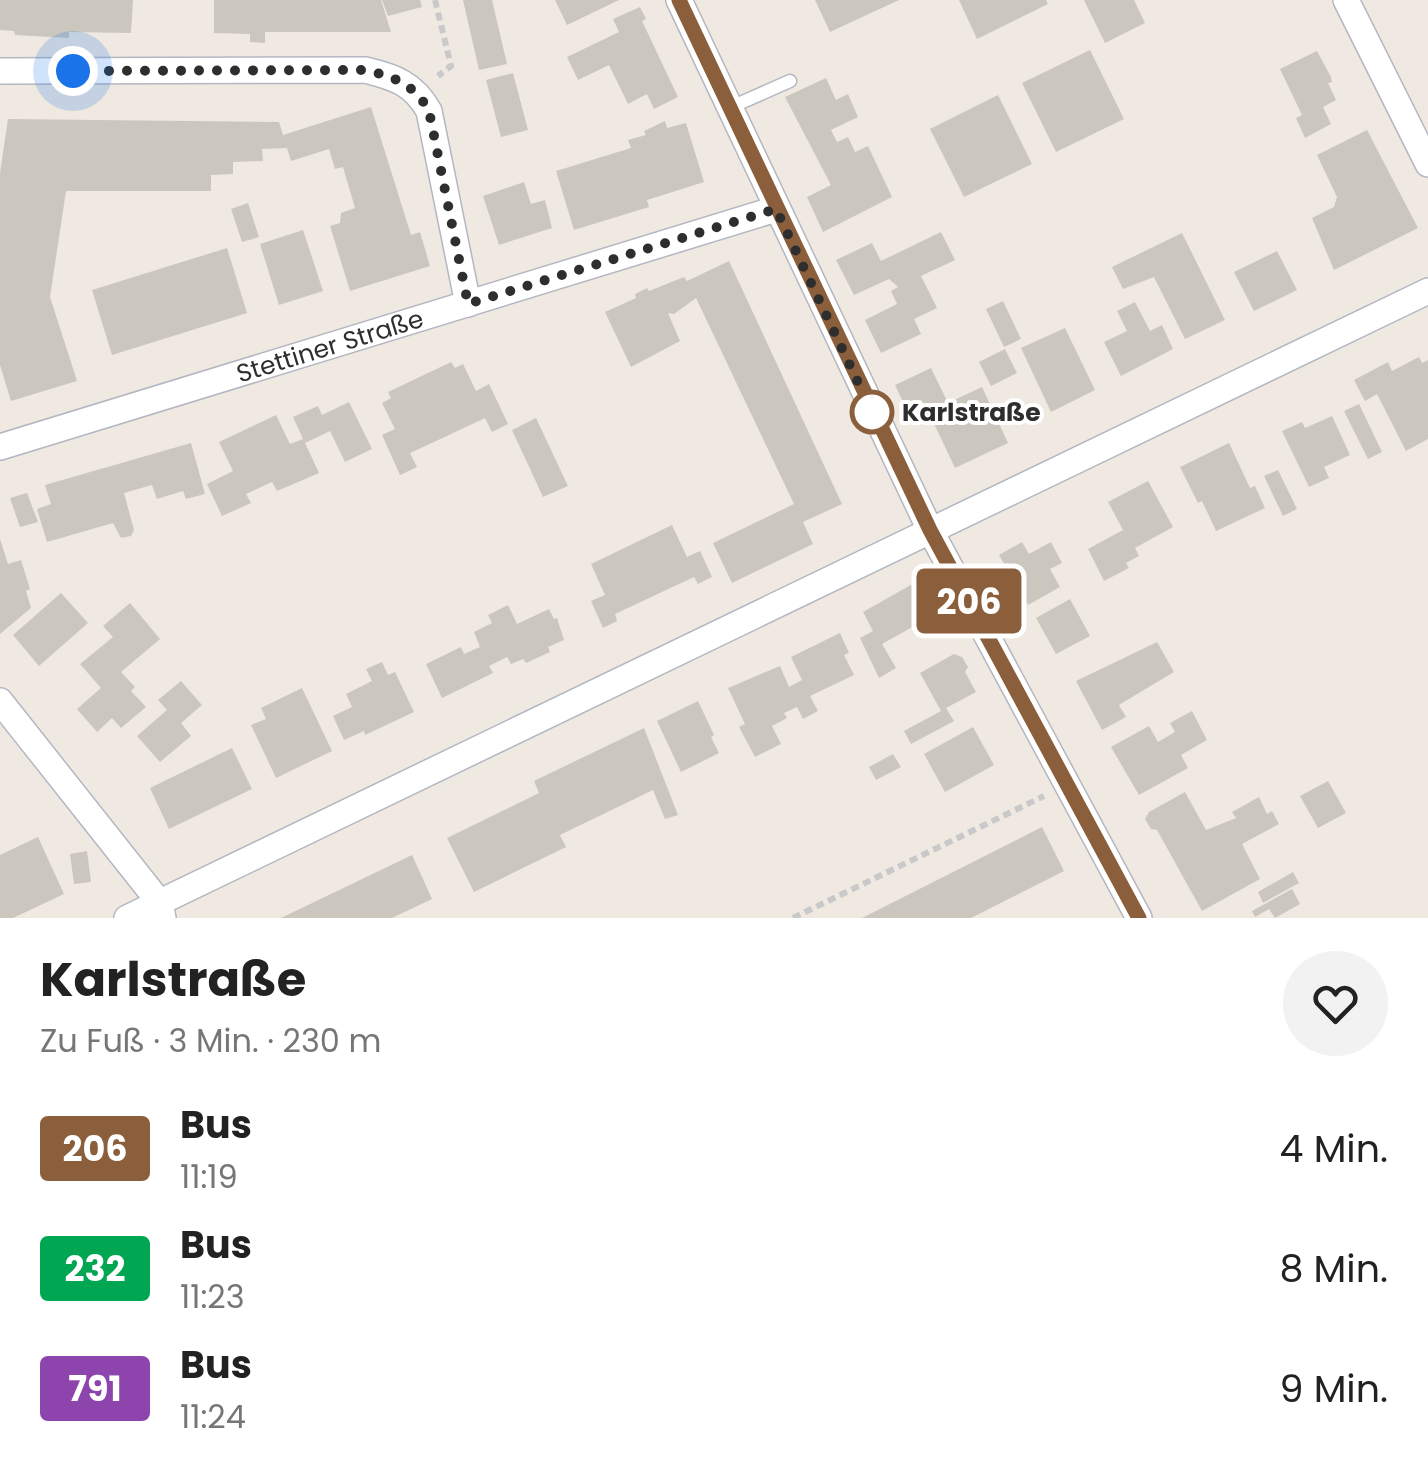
<!DOCTYPE html>
<html lang="de">
<head>
<meta charset="utf-8">
<style>
  body { margin:0; font-family:Poppins,sans-serif; background:#f2f2f2; color:#222; height:100vh; display:flex; flex-direction:column; font-size:38px; white-space:nowrap }
  * { box-sizing:border-box; margin:0 }
  p { font-size:32px; color:#767676 }
  .icon { flex:none; width:55px; height:55px; fill:none; stroke:currentColor; stroke-width:2; stroke-linecap:round; stroke-linejoin:round }
  .map { position:relative; height:918px; overflow:hidden }
  .drawer { display:flex; flex-direction:column; background:#fff; flex:1 }
  .drawer>* { flex:none }
  .badge { padding:0 20px; border-radius:8px; font-size:35px; line-height:65px }
  .you { position:absolute; width:50px; height:50px; margin:-25px; border:8px solid #fff; border-radius:50%; background:#1a73e8; box-shadow:0 0 0 15px #1a73e833 }
  .map>.badge { position:absolute; translate:-50% -50%; box-shadow:0 0 0 5px #fff }
  .round { display:grid; place-items:center; flex:none; width:105px; height:105px; border-radius:52px; background:#f2f2f2 }
  .headline { display:flex; align-items:center; justify-content:space-between; height:170px; padding:0 40px }
  h1 { font-size:48px; font-weight:700; line-height:75px }
  ul { padding:0; list-style:none }
  li { display:flex; align-items:center; gap:30px; height:120px; padding:0 40px }
  li div { flex:1 }
  li b { display:block; font-size:38px }
  li em { font-style:normal }
  li .badge { min-width:110px; font-weight:700; text-align:center }
  .map>svg:first-child { display:block }
  .building { fill:#cbc7bf }
  .lines { fill:none; stroke-linecap:round; stroke-linejoin:round }
  .service-casing { stroke:#b4b7c1; stroke-width:15 }
  .minor-casing { stroke:#b4b7c1; stroke-width:28 }
  .path { stroke:#c9c9c9; stroke-width:6; stroke-dasharray:8 5; stroke-linecap:butt }
  .service { stroke:#fff; stroke-width:12 }
  .minor { stroke:#fff; stroke-width:25 }
  .line-casing { stroke:#fff; stroke-width:22 }
  .line { stroke:#8b5e3c; stroke-width:15 }
  .walk { stroke:#2e2e2e; stroke-width:10; stroke-dasharray:0 18 }
  .stop-dot { fill:#fff; stroke:#8b5e3c; stroke-width:5 }
  .labels { text-anchor:middle; dominant-baseline:central; stroke-width:8; stroke-linejoin:round; paint-order:stroke }
  .street-label { font-size:25px; fill:#2e2e2e; stroke:#fff }
  .stop-label { font-size:25px; font-weight:bold; fill:#2e2e2e; stroke:#fff; text-anchor:start }
</style>
</head>
<body>
<div class="map">
<svg width="1428" height="918" viewBox="0 0 1428 918">
  <rect width="100%" height="100%" fill="#efe9e1"/>
  <g class="building">
    <path d="M0,0H133L131,33L69,32V38L15,35L14,31L0,30Z"/>
    <path d="M214,0H381L391,32H265V43L250,42V34L214,33Z"/>
    <path d="M382,0H420L422,7L388,16Z"/>
    <path d="M463,0H492L507,64L479,70Z"/>
    <path d="M555,0H619L567,25Z"/>
    <path d="M815,0H899L830,32Z"/>
    <path d="M959,0H1046L1048,4L977,39Z"/>
    <path d="M1084,0H1134L1145,23L1105,43Z"/>
    <path d="M640,7L646,19L642,21L678,97L654,109L647,94L628,104L609,65L578,80L567,57L619,32L613,19Z"/>
    <path d="M1090,50L1124,119L1056,152L1022,83Z"/>
    <path d="M1317,51L1331,77L1332,82L1328,83L1336,100L1323,107L1331,124L1305,138L1296,118L1302,115L1280,69Z"/>
    <path d="M513,73L528,130L501,137L486,80Z"/>
    <path d="M826,78L836,100L848,94L858,117L831,130L837,142L848,137L855,152L868,146L892,197L823,232L807,197L831,185L785,97Z"/>
    <path d="M998,95L1032,164L964,197L930,129Z"/>
    <path d="M371,107L411,235L420,232L430,266L350,291L330,226L340,223L341,213L355,208L343,167L335,169L329,149L291,161L287,148L262,149L263,161L233,162V174L211,175V191H66L50,297L77,381L11,401L0,365V173L8,119L279,122L283,135Z"/>
    <path d="M665,121L667,128L686,123L704,182L647,200L649,207L574,230L556,171L631,148L628,140L646,135L644,131Z"/>
    <path d="M1367,130L1418,228L1334,270L1312,218L1334,207L1337,197L1317,155Z"/>
    <path d="M524,182L531,204L545,200L552,228L499,245L483,196Z"/>
    <path d="M248,203L259,237L242,242L231,209Z"/>
    <path d="M303,230L323,291L279,305L260,244Z"/>
    <path d="M941,232L955,260L921,276L937,308L914,319L921,334L881,353L865,320L897,304L891,291L898,287L889,279L854,295L836,260L872,243L881,261Z"/>
    <path d="M1182,233L1225,320L1185,339L1154,277L1123,289L1112,267Z"/>
    <path d="M227,248L247,313L112,355L92,290Z"/>
    <path d="M1277,251L1297,290L1254,311L1234,272Z"/>
    <path d="M729,261L842,504L803,522L813,544L732,583L713,543L794,504L696,298L674,314L668,313L680,341L631,367L605,312L636,298L635,294L647,288L649,291L684,277L687,281Z"/>
    <path d="M1003,301L1021,339L1004,347L986,309Z"/>
    <path d="M1135,302L1150,331L1162,325L1173,349L1121,376L1104,342L1127,331L1117,311Z"/>
    <path d="M1065,328L1095,390L1051,412L1021,348Z"/>
    <path d="M1005,349L1017,373L991,386L979,362Z"/>
    <path d="M1419,357L1422,363L1428,360V439L1406,451L1377,394L1365,401L1354,380L1388,362L1392,371Z"/>
    <path d="M451,362L455,368L463,364L476,391L489,384L508,424L492,432L485,418L434,442L410,453L417,467L400,475L382,435L395,429L382,403L391,398L388,392Z"/>
    <path d="M931,368L948,403L982,387L1008,443L955,468L929,413L912,421L895,385Z"/>
    <path d="M349,402L372,449L345,462L330,431L305,443L319,473L277,491L272,482L246,494L251,503L222,516L207,484L233,471L219,442L276,415L290,444L303,439L293,417L318,406L322,415Z"/>
    <path d="M1359,404L1382,452L1368,459L1344,411Z"/>
    <path d="M1332,416L1350,455L1324,467L1329,478L1309,487L1282,431L1302,422L1305,428Z"/>
    <path d="M536,418L568,486L543,497L512,430Z"/>
    <path d="M191,443L205,494L186,499L183,491L157,499L152,485L124,493L134,530L131,536L121,538L113,523L47,542L37,509L51,504L45,485Z"/>
    <path d="M1229,443L1250,488L1255,486L1265,508L1216,531L1202,501L1198,503L1180,467Z"/>
    <path d="M1278,470L1297,509L1283,516L1264,476Z"/>
    <path d="M1148,481L1173,527L1135,548L1139,556L1126,563L1129,568L1104,581L1088,549L1123,530L1108,502Z"/>
    <path d="M27,493L38,522L20,527L10,498Z"/>
    <path d="M672,525L687,557L700,551L712,577L698,584L694,577L615,614L617,621L603,628L591,601L605,595L591,564Z"/>
    <path d="M0,539L8,564L21,560L30,589L26,591L31,608L0,634Z"/>
    <path d="M1022,542L1029,554L1051,542L1062,563L1050,569L1060,587L1028,605L999,555Z"/>
    <path d="M916,582L934,615L882,644L896,668L879,678L860,638L873,631L863,612Z"/>
    <path d="M61,593L88,623L39,666L13,635Z"/>
    <path d="M1070,599L1090,636L1056,654L1036,618Z"/>
    <path d="M130,603L160,639L121,672L135,687L131,691L146,707L121,728L112,718L97,732L77,709L101,688L80,664L113,637L103,626Z"/>
    <path d="M508,605L517,624L549,609L554,619L557,618L564,640L548,647L550,652L526,663L523,659L511,664L507,657L489,666L493,673L442,698L426,664L461,647L464,654L480,647L474,632L492,623L488,615Z"/>
    <path d="M840,633L849,653L844,655L854,675L810,696L818,711L803,719L797,707L784,713L787,718L772,726L781,744L755,757L739,727L745,724L728,688L780,666L789,687L802,680L791,657Z"/>
    <path d="M1157,642L1174,672L1122,703L1119,705L1126,717L1102,730L1076,681Z"/>
    <path d="M954,654L962,657L968,667L965,672L976,692L946,708L954,721L911,744L904,731L941,711L920,673Z"/>
    <path d="M382,662L388,675L395,672L414,712L365,735L364,731L344,740L333,716L352,707L346,694L372,681L366,669Z"/>
    <path d="M181,681L202,705L181,723L191,736L160,762L137,736L167,710L158,700Z"/>
    <path d="M302,688L332,751L276,778L251,725L266,719L261,708Z"/>
    <path d="M698,701L714,735L711,737L719,753L681,772L657,721Z"/>
    <path d="M1192,711L1207,740L1181,755L1188,768L1139,795L1111,747L1149,726L1158,742L1175,732L1170,723Z"/>
    <path d="M973,727L994,765L945,792L924,754Z"/>
    <path d="M644,728L678,815L665,819L653,790L560,835L566,847L474,892L447,838L539,793L534,781Z"/>
    <path d="M232,748L252,789L169,829L150,788Z"/>
    <path d="M893,754L901,767L876,780L869,767Z"/>
    <path d="M1328,781L1346,813L1318,828L1300,796Z"/>
    <path d="M1185,792L1206,830L1236,818L1232,812L1259,797L1267,814L1272,811L1279,824L1242,844L1260,879L1202,911L1157,830L1151,829L1145,819L1149,812Z"/>
    <path d="M1042,827L1064,871L971,918H862Z"/>
    <path d="M38,837L64,894L13,918H0V855Z"/>
    <path d="M87,851L91,882L74,884L70,854Z"/>
    <path d="M412,855L432,899L392,918H281Z"/>
    <path d="M1293,872L1299,883L1263,903L1258,892Z"/>
    <path d="M1292,889L1300,904L1275,918L1269,909L1255,917L1252,911Z"/>
  </g>
  <g class="lines">
    <g class="service-casing">
      <path id="service" d="M729,108L790,81"/>
    </g>
    <g class="minor-casing">
      <g id="minor">
        <path d="M679,0L930,530L1139,918"/>
        <path d="M1346,0L1428,164"/>
        <path d="M0,71L365,70C395,77 414,84 429,111L468,304"/>
        <path id="s1" d="M0,447L776,209"/>
        <path d="M0,701L160,903L163,918"/>
        <path d="M127,918L1428,291"/>
      </g>
    </g>
    <g class="path">
      <path d="M435,0L451,66L438,76"/>
      <path d="M793,918L1044,796"/>
    </g>
    <use href="#service" class="service"/>
    <use href="#minor" class="minor"/>
  </g>
  <g class="lines">
    <g class="line-casing">
      <path id="line" d="M679,0L930,530L1139,918"/>
    </g>
    <use href="#line" class="line"/>
    <path class="walk" d="M73,71L365,70C395,77 414,84 429,111L468,304L776,209L872,412"/>
  </g>
  <circle class="stop-dot" cx="872" cy="412" r="20"/>
  <g class="labels">
    <g class="street-label">
      <text stroke="none"><textPath href="#s1" startOffset="345">Stettiner Straße</textPath></text>
    </g>
    <g class="stop-label">
      <text x="902" y="412">Karlstraße</text>
    </g>
  </g>
</svg>
<div class="you" style="left:73px;top:71px"></div>
<b class="badge" style="left:969px;top:601px;background:#8b5e3c;color:#fff">206</b>
</div>
<section class="drawer">
<div class="headline"><div><h1>Karlstraße</h1><p>Zu Fuß · 3 Min. · 230 m</p></div><a class="round"><svg class="icon" aria-label="heart" viewBox="0 0 24 24"><path d="M12 20l-8-8c-3-5 5-10 8-4 3-6 11-1 8 4z"/></svg></a></div>
<ul>
<li><span class="badge" style="background:#8b5e3c;color:#fff">206</span><div><b>Bus</b><p>11:19</p></div><em>4 Min.</em></li>
<li><span class="badge" style="background:#00a651;color:#fff">232</span><div><b>Bus</b><p>11:23</p></div><em>8 Min.</em></li>
<li><span class="badge" style="background:#8e44ad;color:#fff">791</span><div><b>Bus</b><p>11:24</p></div><em>9 Min.</em></li>
</ul>
</section>
</body>
</html>
